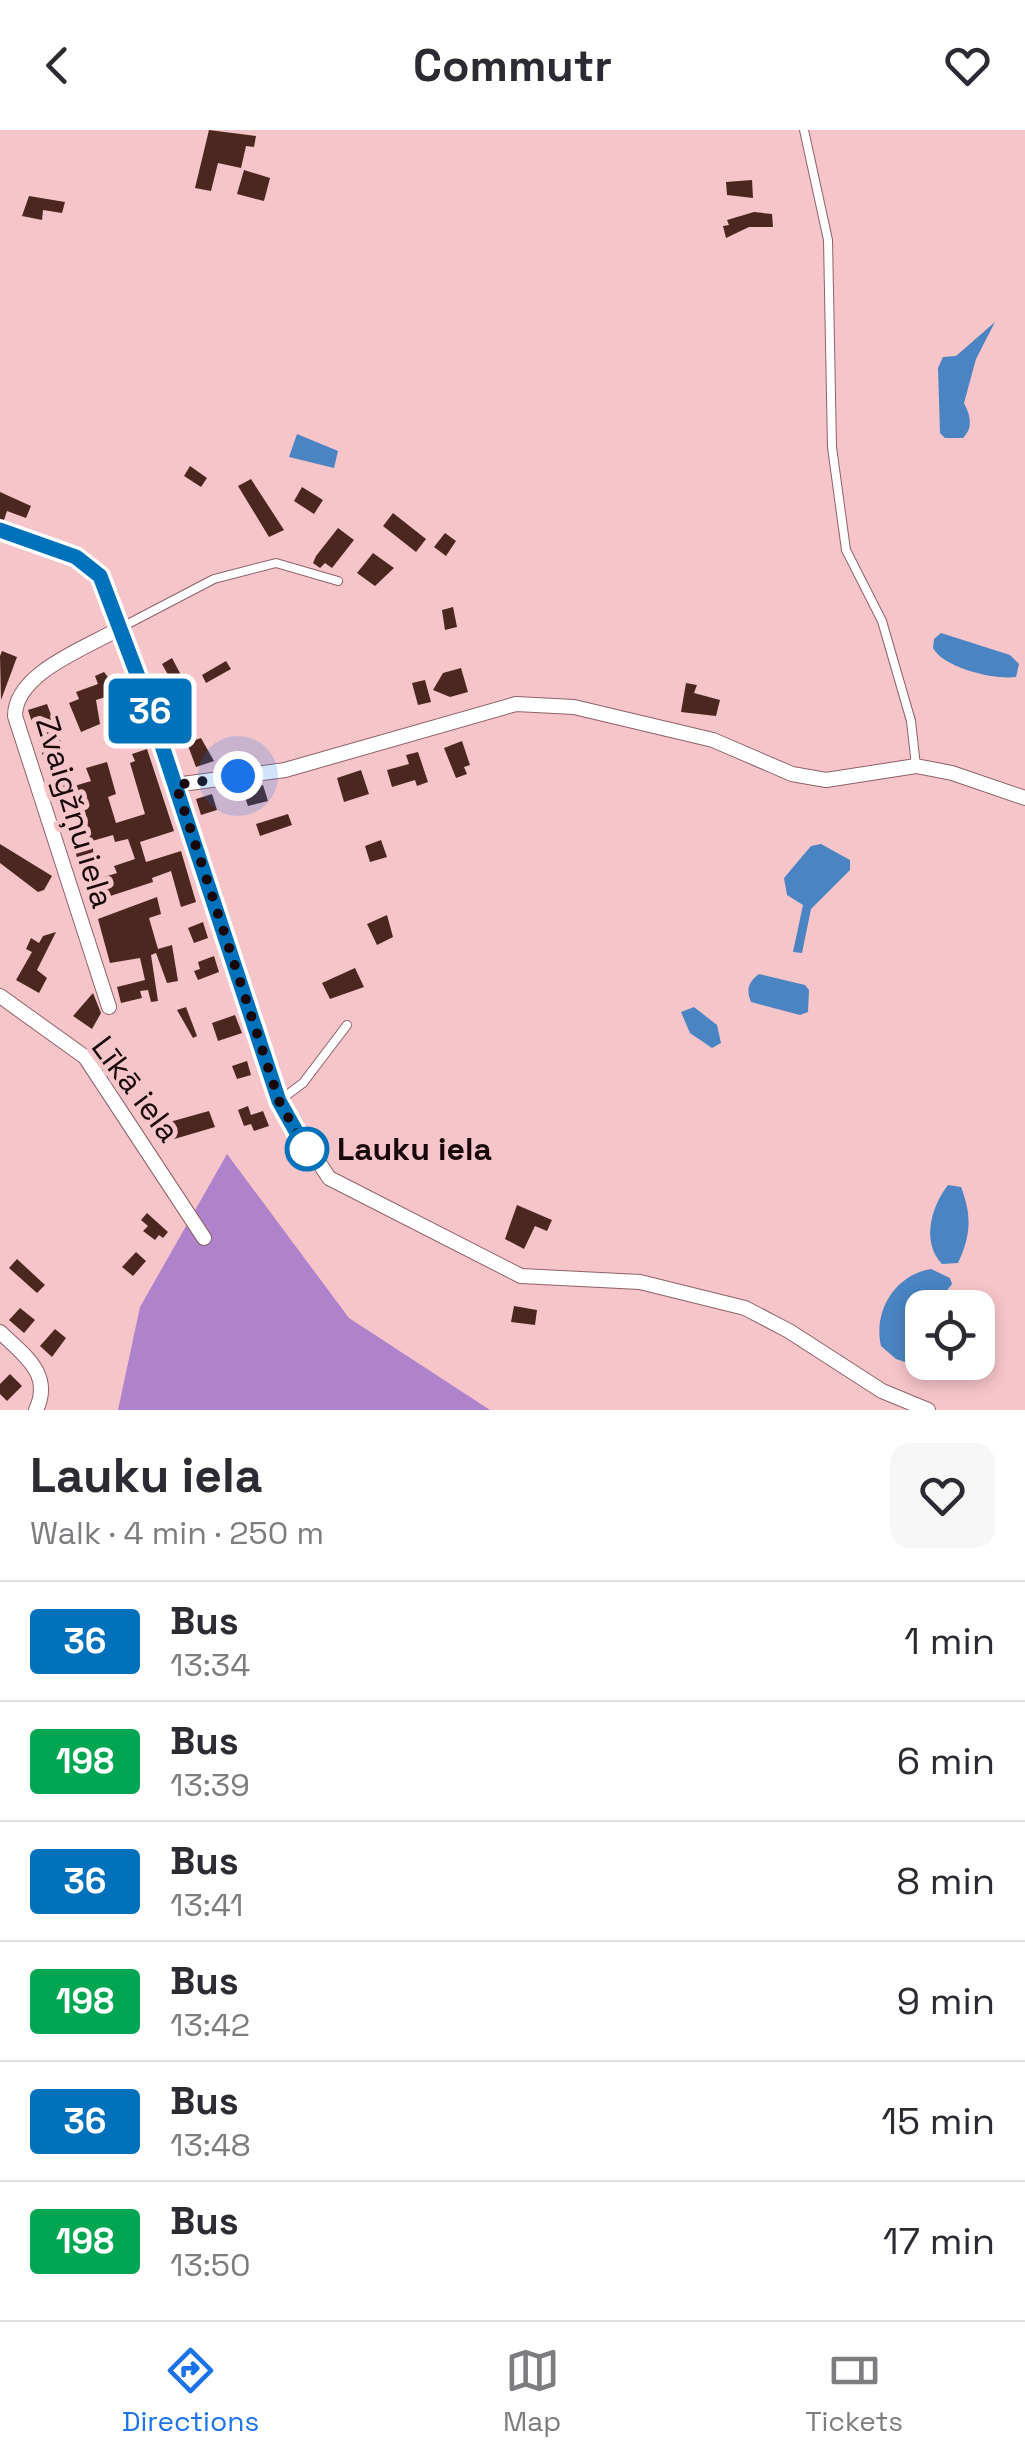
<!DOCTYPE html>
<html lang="en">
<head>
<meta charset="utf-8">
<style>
  body { margin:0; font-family:"Space Grotesk",sans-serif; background:#f7f7f7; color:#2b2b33; height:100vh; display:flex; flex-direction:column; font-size:38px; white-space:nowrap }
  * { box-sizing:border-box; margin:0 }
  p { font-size:32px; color:#7c7c81 }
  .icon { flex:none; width:55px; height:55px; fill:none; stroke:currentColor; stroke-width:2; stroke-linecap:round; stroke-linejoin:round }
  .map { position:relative; height:1280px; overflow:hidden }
  .drawer { display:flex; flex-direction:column; background:#fff; flex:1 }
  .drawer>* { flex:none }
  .badge { padding:0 20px; border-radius:8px; font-size:35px; line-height:65px }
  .buttons { position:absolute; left:905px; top:1160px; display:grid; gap:20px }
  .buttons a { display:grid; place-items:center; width:90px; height:90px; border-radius:20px; background:#fff; box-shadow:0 5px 15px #0003; font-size:50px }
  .you { position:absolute; width:50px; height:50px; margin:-25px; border:8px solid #fff; border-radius:50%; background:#1a73e8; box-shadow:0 0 0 15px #1a73e833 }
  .map>.badge { position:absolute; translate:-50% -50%; box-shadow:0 0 0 5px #fff }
  .round { display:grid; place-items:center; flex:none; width:105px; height:105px; border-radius:20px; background:#f7f7f7 }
  .headline { display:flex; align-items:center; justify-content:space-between; height:170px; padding:0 30px }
  h1 { font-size:48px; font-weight:800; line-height:75px }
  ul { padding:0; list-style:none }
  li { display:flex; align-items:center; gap:30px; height:120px; padding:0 30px; border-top:2px solid #e1e1e2 }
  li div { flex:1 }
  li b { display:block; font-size:38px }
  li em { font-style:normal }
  li .badge { min-width:110px; font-weight:700; text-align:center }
  header { display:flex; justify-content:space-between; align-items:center; height:130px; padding:0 30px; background:#fff; font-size:45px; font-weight:800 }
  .tab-bar { display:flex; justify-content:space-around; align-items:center; height:140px; border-top:2px solid #e1e1e2; background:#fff; font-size:28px; color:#7c7c81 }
  .tab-bar a { display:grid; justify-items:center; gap:5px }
  .tab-bar .active { color:#1a73e8 }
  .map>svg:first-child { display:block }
  .forest { fill:#af83cb }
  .water { fill:#4a84c3 }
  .building { fill:#4c2720 }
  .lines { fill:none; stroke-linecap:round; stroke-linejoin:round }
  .lane-casing { stroke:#8e6267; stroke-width:10 }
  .street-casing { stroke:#8e6267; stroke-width:16 }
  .lane { stroke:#fff; stroke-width:8 }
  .street { stroke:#fff; stroke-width:14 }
  .line-casing { stroke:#fff; stroke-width:22 }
  .line { stroke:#0072bc; stroke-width:15 }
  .walk { stroke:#18080a; stroke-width:10; stroke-dasharray:0 18 }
  .stop-dot { fill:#fff; stroke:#0072bc; stroke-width:5 }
  .labels { text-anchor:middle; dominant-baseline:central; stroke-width:10; stroke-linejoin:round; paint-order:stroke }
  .street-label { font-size:32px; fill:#18080a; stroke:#f6c5ca }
  .stop-label { font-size:32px; font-weight:bold; fill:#18080a; stroke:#f6c5ca; text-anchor:start }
</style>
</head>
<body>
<header><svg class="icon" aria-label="back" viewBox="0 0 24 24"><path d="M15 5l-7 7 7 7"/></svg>Commutr<svg class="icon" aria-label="heart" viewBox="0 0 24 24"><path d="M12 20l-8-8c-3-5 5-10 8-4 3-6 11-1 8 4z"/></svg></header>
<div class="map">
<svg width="1025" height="1280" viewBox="0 0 1025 1280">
  <rect width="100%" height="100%" fill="#f6c5ca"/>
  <path class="forest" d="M227,1024L349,1188L490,1280H118L140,1177Z"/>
  <g class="water">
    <path d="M995,192L976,229L964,273C970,285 974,297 963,308H945L940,303L938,238L943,227L956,226Z"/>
    <path d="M297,304L338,321L334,338L289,327Z"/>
    <path d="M941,503L1010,525L1019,534L1016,547C994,550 944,538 933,518L934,509Z"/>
    <path d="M821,714L850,730V740L811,779L802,823L793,822L803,775L787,765L784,748L811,716Z"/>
    <path d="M759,844L805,855L809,860L808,882L800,885L751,872C746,860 748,852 759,844Z"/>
    <path d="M694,877L717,895L721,913L712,918L690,903L681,882Z"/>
    <path d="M948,1055L961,1057C972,1086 971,1105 958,1133L942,1134C921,1112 931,1077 948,1055Z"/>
    <path d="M931,1139L950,1148L952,1154L934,1177L922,1178V1232L933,1233L926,1239L896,1229L881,1216C873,1181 895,1145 931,1139Z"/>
  </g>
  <g class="building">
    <path d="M209,0L256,6L254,17L246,16L241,38L218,33L211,61L195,58Z"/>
    <path d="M244,40L270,48L264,71L237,64Z"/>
    <path d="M752,50L753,68L727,65L726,52Z"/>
    <path d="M29,66L65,72L62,83L43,80L42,90L22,86Z"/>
    <path d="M754,82L772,84L773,97H749L726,108L723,96L729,95L727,90Z"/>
    <path d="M190,336L207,348L201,357L184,346Z"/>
    <path d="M251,349L284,400L269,407L238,356Z"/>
    <path d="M302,357L323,370L314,384L294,371Z"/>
    <path d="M0,362L31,376L26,388L7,381L4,390H0Z"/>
    <path d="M393,383L426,409L416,422L383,396Z"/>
    <path d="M338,398L354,410L332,438L325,433L320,438L313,433L316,426Z"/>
    <path d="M445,403L456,411L446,426L434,417Z"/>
    <path d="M373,423L394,438L375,456L357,443Z"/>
    <path d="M453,477L457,497L445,500L442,480Z"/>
    <path d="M2,521L17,527L1,570L0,526Z"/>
    <path d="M172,528L181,545L171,550L162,534Z"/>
    <path d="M226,531L231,539L206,553L202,545Z"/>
    <path d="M461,538L468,562L450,567L433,560L443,543Z"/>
    <path d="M104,542L111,551L123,547L139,592L122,594L115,564L96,570L100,594L81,602L69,573L79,569L76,562L98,554L95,546Z"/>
    <path d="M425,550L431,572L418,575L412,553Z"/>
    <path d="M686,553L697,555L694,563L720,570L716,586L681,582Z"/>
    <path d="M47,574L67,628L63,629L71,657L91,651L86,638L107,632L116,664L108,667L116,693L145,684L130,633L135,631L132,624L147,619L174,701L140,712L146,732L181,721L196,772L181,777L171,741L152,748L153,752L92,772L85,753L117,743L114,736L135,729L128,709L115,712L113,705L92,711L94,728L78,732L61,664L56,666L28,580Z"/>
    <path d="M201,608L214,631L196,637L187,613Z"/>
    <path d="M462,611L470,635L464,637L467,644L456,648L444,618Z"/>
    <path d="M418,622L428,652L417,656L415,650L392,657L387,640L409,634L406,625Z"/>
    <path d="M361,640L369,664L344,672L337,648Z"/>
    <path d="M263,655L268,671L248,676L243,661Z"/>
    <path d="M212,664L217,680L201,685L196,669Z"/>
    <path d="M288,684L292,695L260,706L256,694Z"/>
    <path d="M381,710L387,727L370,732L365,716Z"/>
    <path d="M0,714L52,746L44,760L38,762L0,733Z"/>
    <path d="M157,767L161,784L149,788L158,819L172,815L178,851L167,853L156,823L151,825L158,871L151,872L148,860L140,861L142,868L121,873L117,857L145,850L140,828L110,833L98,789Z"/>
    <path d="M387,785L393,807L377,815L367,794Z"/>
    <path d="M203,792L208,808L194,813L188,798Z"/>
    <path d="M56,802L37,840L47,848L39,863L16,850L32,822L26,819L31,808L39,813L43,806Z"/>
    <path d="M214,826L219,842L198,850L194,841L200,839L198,832Z"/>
    <path d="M355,838L364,857L330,869L322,853Z"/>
    <path d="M93,863L101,883L92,899L73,886Z"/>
    <path d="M186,877L197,906L193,908L177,880Z"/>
    <path d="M235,885L242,903L218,911L212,893Z"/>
    <path d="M247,931L251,945L237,949L232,936Z"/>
    <path d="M248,976L251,985L263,981L269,996L254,1001L251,994L244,996L238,980Z"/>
    <path d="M209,981L215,997L171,1010L166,993Z"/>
    <path d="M517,1075L552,1090L547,1101L535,1096L524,1119L505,1109Z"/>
    <path d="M147,1083L168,1102L163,1108L159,1105L155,1110L143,1101L148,1096L141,1090Z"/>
    <path d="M136,1122L146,1131L133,1146L122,1137Z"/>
    <path d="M17,1129L45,1155L37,1163L9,1138Z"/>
    <path d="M514,1176L537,1180L535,1195L511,1192Z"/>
    <path d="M20,1178L35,1190L24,1203L9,1190Z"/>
    <path d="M55,1199L66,1208L52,1227L40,1216Z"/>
    <path d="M10,1244L22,1256L7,1271L0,1264V1254Z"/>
  </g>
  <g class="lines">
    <g class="lane-casing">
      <g id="lane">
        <path d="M804,0L828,110L832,317L846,420L882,491L911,591L916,636"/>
        <path d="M122,497L214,449L276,433L338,451"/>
        <path d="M279,971L303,953L347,895"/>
      </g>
    </g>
    <g class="street-casing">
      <g id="street">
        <path d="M0,400L76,427L99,446L122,497L279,971L329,1048L521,1146L640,1152L745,1178L789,1201L882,1261L928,1280"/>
        <path d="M175,655L285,640L516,574L574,577L713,610L792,644L826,650L916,636L952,643L1025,668"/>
        <path d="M0,866L85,927L204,1108"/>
        <path d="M109,877L15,586C15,542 89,517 122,497"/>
        <path d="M0,1202C24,1225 53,1244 36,1280"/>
      </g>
    </g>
    <use href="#lane" class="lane"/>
    <use href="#street" class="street"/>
  </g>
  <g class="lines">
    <g class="line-casing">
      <path id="line" d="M0,400L76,427L100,446L148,573L279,971L310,1026"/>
    </g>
    <use href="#line" class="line"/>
    <path class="walk" d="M238,646L176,655L279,971L310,1026L307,1019"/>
  </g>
  <circle class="stop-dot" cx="307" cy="1019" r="20"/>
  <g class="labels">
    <g class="street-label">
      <text transform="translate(75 682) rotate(73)">Zvaigžņu iela</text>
      <text transform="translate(136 959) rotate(53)">Līkā iela</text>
    </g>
    <g class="stop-label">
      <text x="337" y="1019">Lauku iela</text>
    </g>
  </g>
</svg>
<div class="buttons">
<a><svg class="icon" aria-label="locate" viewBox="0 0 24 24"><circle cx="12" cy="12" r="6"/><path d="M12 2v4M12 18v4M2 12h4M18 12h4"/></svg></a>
</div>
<div class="you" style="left:238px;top:646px"></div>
<b class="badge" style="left:150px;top:581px;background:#0072bc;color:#fff">36</b>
</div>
<section class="drawer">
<div class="headline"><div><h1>Lauku iela</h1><p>Walk · 4 min · 250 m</p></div><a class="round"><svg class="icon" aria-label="heart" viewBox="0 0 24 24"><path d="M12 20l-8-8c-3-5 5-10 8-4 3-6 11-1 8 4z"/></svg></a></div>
<ul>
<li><span class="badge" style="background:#0072bc;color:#fff">36</span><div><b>Bus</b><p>13:34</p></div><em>1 min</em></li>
<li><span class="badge" style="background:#00a651;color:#fff">198</span><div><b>Bus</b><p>13:39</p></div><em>6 min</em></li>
<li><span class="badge" style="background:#0072bc;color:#fff">36</span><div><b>Bus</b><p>13:41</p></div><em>8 min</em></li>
<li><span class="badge" style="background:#00a651;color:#fff">198</span><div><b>Bus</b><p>13:42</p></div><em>9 min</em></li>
<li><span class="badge" style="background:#0072bc;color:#fff">36</span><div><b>Bus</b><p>13:48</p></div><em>15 min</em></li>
<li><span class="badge" style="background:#00a651;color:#fff">198</span><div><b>Bus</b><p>13:50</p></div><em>17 min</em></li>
</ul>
</section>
<nav class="tab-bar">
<a class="active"><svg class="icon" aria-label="directions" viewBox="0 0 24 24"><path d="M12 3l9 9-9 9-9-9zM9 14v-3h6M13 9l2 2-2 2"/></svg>Directions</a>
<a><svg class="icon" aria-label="map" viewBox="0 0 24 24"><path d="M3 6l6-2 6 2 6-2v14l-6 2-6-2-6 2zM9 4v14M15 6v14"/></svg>Map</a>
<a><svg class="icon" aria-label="tickets" viewBox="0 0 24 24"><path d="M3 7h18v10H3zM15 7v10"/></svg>Tickets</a>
</nav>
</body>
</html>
